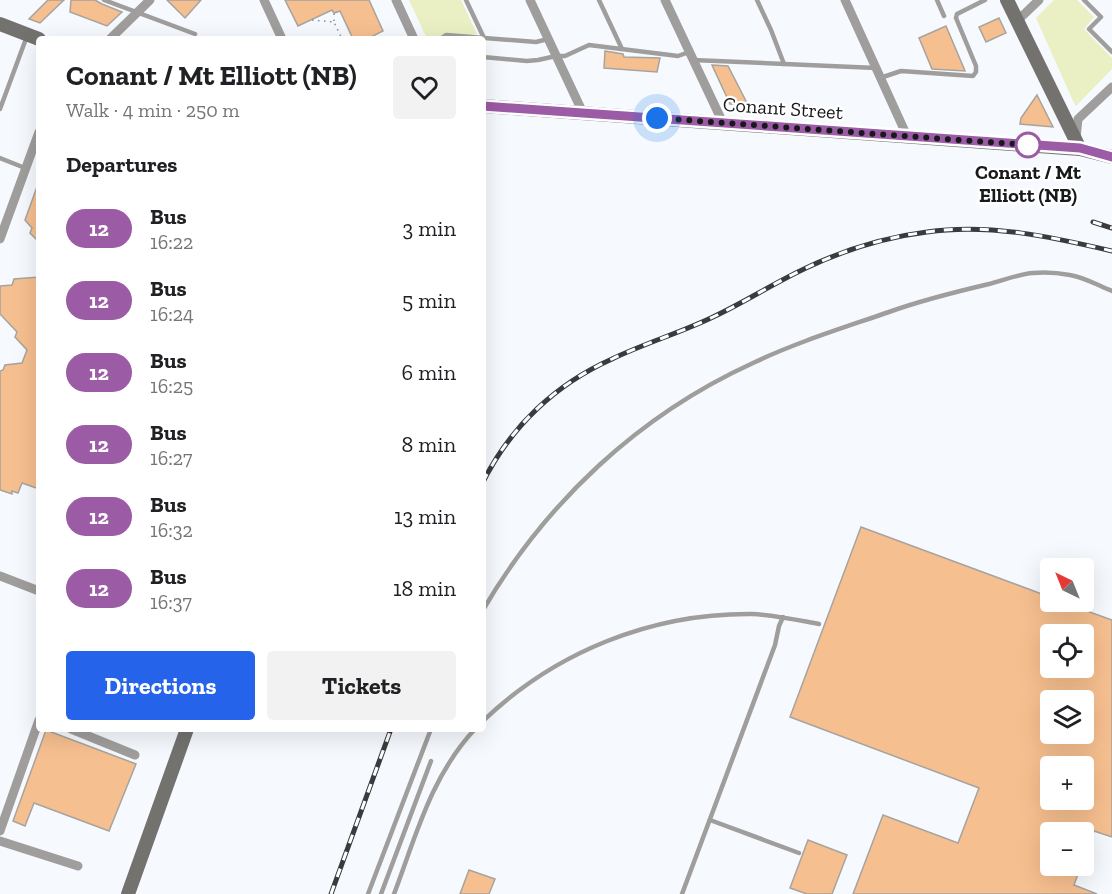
<!DOCTYPE html>
<html lang="en">
<head>
<meta charset="utf-8">
<style>
  body { margin:0; font-family:"Zilla Slab",serif; background:#f2f2f2; color:#202124; height:100vh; display:flex; flex-direction:column; font-size:22px; white-space:nowrap }
  * { box-sizing:border-box; margin:0 }
  p { font-size:20px; color:#757577 }
  .icon { flex:none; width:33px; height:33px; fill:none; stroke:currentColor; stroke-width:2; stroke-linecap:round; stroke-linejoin:round }
  .map { position:relative; flex:1; overflow:hidden }
  .sheet { position:absolute; left:36px; top:36px; width:450px; height:696px; display:flex; flex-direction:column; background:#fff; border-radius:6px; box-shadow:0 6px 24px #0002 }
  .sheet>* { flex:none }
  .badge { padding:0 12px; border-radius:20px; font-size:21px; line-height:39px }
  .needle { width:39px; rotate:317deg }
  .buttons { position:absolute; left:1040px; top:558px; display:grid; gap:12px }
  .buttons a { display:grid; place-items:center; width:54px; height:54px; border-radius:6px; background:#fff; box-shadow:0 6px 24px #0002; font-size:30px }
  .you { position:absolute; width:30px; height:30px; margin:-15px; border:4px solid #fff; border-radius:50%; background:#1a73e8; box-shadow:0 0 0 9px #1a73e833 }
  .map>.badge { position:absolute; translate:-50% -50%; box-shadow:0 0 0 3px #fff }
  h2 { padding:0 30px; font-size:22px; line-height:54px }
  .round { display:grid; place-items:center; flex:none; width:63px; height:63px; border-radius:6px; background:#f2f2f2 }
  .overview { display:flex; align-items:center; justify-content:space-between; height:102px; padding:0 30px }
  h1 { font-size:28px; font-weight:700; line-height:45px }
  .primary-button { display:flex; gap:12px; margin-top:auto; padding:12px 30px }
  .primary-button a { flex:1; height:69px; border-radius:6px; background:#2563eb; color:#fff; font-size:24px; font-weight:700; line-height:69px; text-align:center }
  .primary-button a+a { background:#f2f2f2; color:#202124 }
  ul { padding:0; list-style:none }
  li { display:flex; align-items:center; gap:18px; height:72px; padding:0 30px }
  li div { flex:1 }
  li b { display:block; font-size:22px }
  li em { font-style:normal }
  li .badge { min-width:66px; font-weight:700; text-align:center }
  .map>svg:first-child { display:block }
  .green { fill:#eaf0c4 }
  .building { fill:#f6bf8f; stroke:#a7a39f; stroke-width:1.5; fill-rule:evenodd }
  .lines { fill:none; stroke-linecap:round; stroke-linejoin:round }
  .path { stroke:#8b8e91; stroke-width:1.5; stroke-dasharray:1.5 4.5; stroke-linecap:butt }
  .lane { stroke:#9f9e9c; stroke-width:4.5 }
  .street { stroke:#9f9e9c; stroke-width:9 }
  .secondary { stroke:#74726f; stroke-width:14 }
  .rail-casing { stroke:#3a3b3e; stroke-width:5 }
  .rail { stroke:#fff; stroke-width:3; stroke-dasharray:9; stroke-linecap:butt }
  .line-casing { stroke:#fff; stroke-width:14 }
  .line { stroke:#9b5ba5; stroke-width:9 }
  .walk { stroke:#18191b; stroke-width:6; stroke-dasharray:0 10.8 }
  .stop-dot { fill:#fff; stroke:#9b5ba5; stroke-width:3 }
  .labels { text-anchor:middle; dominant-baseline:central; stroke-width:4.5; stroke-linejoin:round; paint-order:stroke }
  .street-label { font-size:20px; fill:#18191b; stroke:#fff }
  .stop-label { font-size:20px; font-weight:bold; fill:#18191b; stroke:#fff }
</style>
</head>
<body>
<div class="map">
<svg width="1112" height="894" viewBox="0 0 1112 894">
  <rect width="100%" height="100%" fill="#f6fafe"/>
  <g class="green">
    <path d="M409,0H461L477,34L449,38L447,39H427Z"/>
    <path d="M1054,0H1077L1094,17L1084,29L1112,58V69L1076,106L1073,101L1036,18Z"/>
  </g>
  <g class="building">
    <path d="M48,0H64L40,23L29,19Z"/>
    <path d="M71,0H95L102,4L122,12L107,26L70,12Z"/>
    <path d="M167,0H201L185,18Z"/>
    <path d="M285,0H369L383,31L367,39H353L340,11L334,13L332,10L298,26Z"/>
    <path d="M999,18L1006,33L986,42L979,27Z"/>
    <path d="M946,26L965,71L932,69L919,38Z"/>
    <path d="M605,51L623,54L624,57L660,58L657,72L604,68Z"/>
    <path d="M712,65L728,66L748,105L730,104Z"/>
    <path d="M1037,95L1053,127L1020,124L1021,118Z"/>
    <path d="M38,184H39V242L30,233L32,228L25,220Z"/>
    <path d="M39,277V489L22,483L18,493L12,491V494L0,490V371L3,370L5,365L22,363L27,350L15,337L17,332L0,314V286L12,285L14,279Z"/>
    <path d="M861,527L1050,597V602H1062L1112,620V837L1094,831L1084,859L1083,832H1050V866H1081L1074,885L1097,894H853L883,815L958,843L979,788L790,717ZM1050,634H1083V668H1050ZM1050,700H1083V734H1050ZM1050,766H1083V800H1050Z"/>
    <path d="M46,730L136,764L109,831L34,803L25,826L13,821Z"/>
    <path d="M808,840L847,855L832,894H807L790,888Z"/>
    <path d="M469,870L495,879L489,894H460Z"/>
  </g>
  <g class="lines">
    <g class="path">
      <path d="M312,20L334,22L342,39"/>
      <path d="M334,21V13"/>
      <path d="M370,38V39"/>
      <path d="M292,39L295,37L296,39"/>
    </g>
    <g class="lane">
      <path d="M104,0L195,34"/>
      <path d="M466,0L484,38"/>
      <path d="M599,0L622,49"/>
      <path d="M757,0L771,30L784,64"/>
      <path d="M937,0L944,16"/>
      <path d="M1084,0L1101,17L1089,29L1112,52"/>
      <path d="M440,39L446,35L536,42L548,39"/>
      <path d="M483,57L527,61L538,60L556,56H565L589,45L678,56L689,52"/>
      <path d="M693,60L876,68"/>
      <path d="M880,78L901,71L973,76L976,72V66L956,18L957,14L985,0"/>
      <path d="M0,109L27,36"/>
      <path d="M0,158L25,168"/>
      <path d="M483,610C546,502 639,415 753,363C797,342 843,328 889,312C922,300 955,292 989,284C1004,280 1019,274 1033,273C1044,272 1059,273 1070,275C1084,277 1099,286 1112,291"/>
      <path d="M483,721C555,652 651,613 752,614C774,615 797,620 819,624"/>
      <path d="M710,820L799,853"/>
      <path d="M368,894L431,729"/>
      <path d="M381,894L431,761"/>
      <path d="M394,894C416,836 431,776 475,729"/>
      <path d="M682,894L775,645L779,626L783,617"/>
    </g>
    <g class="street">
      <path d="M264,0L282,39"/>
      <path d="M396,0L414,39"/>
      <path d="M530,0L583,113"/>
      <path d="M665,0L723,123"/>
      <path d="M845,0L907,136"/>
      <path d="M1017,21L1039,0"/>
      <path d="M110,39L150,0"/>
      <path d="M1076,138L1078,119L1112,87"/>
      <path d="M0,239L39,132"/>
      <path d="M0,576L39,591"/>
      <path d="M71,729L135,755"/>
      <path d="M0,831L39,720"/>
      <path d="M0,841L78,866"/>
    </g>
    <g class="secondary">
      <path d="M1007,0L1080,149"/>
      <path d="M0,24L39,39"/>
      <path d="M483,106L1080,149L1112,157"/>
      <path d="M128,894L187,729"/>
    </g>
    <g class="rail-casing">
      <g id="rail">
        <path d="M1093,222L1112,228"/>
        <path d="M483,482C511,426 556,384 612,359C645,343 680,333 713,317C745,302 774,283 806,268C844,250 886,237 927,232C989,223 1052,237 1112,251"/>
        <path d="M331,894L391,729"/>
      </g>
    </g>
    <use href="#rail" class="rail"/>
  </g>
  <g class="lines">
    <g class="line-casing">
      <path id="line" d="M483,106L1080,148L1112,157"/>
    </g>
    <use href="#line" class="line"/>
    <path class="walk" d="M657,118L1028,145"/>
  </g>
  <circle class="stop-dot" cx="1028" cy="145" r="12"/>
  <g class="labels">
    <g class="street-label">
      <text transform="translate(783 108) rotate(4)">Conant Street</text>
    </g>
    <g class="stop-label">
      <text x="1028" y="172">Conant / Mt<tspan x="1028" dy="23">Elliott (NB)</tspan></text>
    </g>
  </g>
</svg>
<div class="buttons">
<a><svg class="needle" viewBox="-14 -14 28 28"><path d="M0-13l5 13h-10z" fill="#e53935"/><path d="M0 13l5-13h-10z" fill="#757577"/></svg></a>
<a><svg class="icon" aria-label="locate" viewBox="0 0 24 24"><circle cx="12" cy="12" r="6"/><path d="M12 2v4M12 18v4M2 12h4M18 12h4"/></svg></a>
<a><svg class="icon" aria-label="layers" viewBox="0 0 24 24"><path d="M12 4l9 5-9 5-9-5zM3 14l9 5 9-5"/></svg></a>
<a>+</a>
<a>−</a>
</div>
<div class="you" style="left:657px;top:118px"></div>
<section class="sheet">
<div class="overview"><div><h1>Conant / Mt Elliott (NB)</h1><p>Walk · 4 min · 250 m</p></div><a class="round"><svg class="icon" aria-label="heart" viewBox="0 0 24 24"><path d="M12 20l-8-8c-3-5 5-10 8-4 3-6 11-1 8 4z"/></svg></a></div>
<h2>Departures</h2>
<ul>
<li><span class="badge" style="background:#9b5ba5;color:#fff">12</span><div><b>Bus</b><p>16:22</p></div><em>3 min</em></li>
<li><span class="badge" style="background:#9b5ba5;color:#fff">12</span><div><b>Bus</b><p>16:24</p></div><em>5 min</em></li>
<li><span class="badge" style="background:#9b5ba5;color:#fff">12</span><div><b>Bus</b><p>16:25</p></div><em>6 min</em></li>
<li><span class="badge" style="background:#9b5ba5;color:#fff">12</span><div><b>Bus</b><p>16:27</p></div><em>8 min</em></li>
<li><span class="badge" style="background:#9b5ba5;color:#fff">12</span><div><b>Bus</b><p>16:32</p></div><em>13 min</em></li>
<li><span class="badge" style="background:#9b5ba5;color:#fff">12</span><div><b>Bus</b><p>16:37</p></div><em>18 min</em></li>
</ul>
<div class="primary-button"><a>Directions</a><a>Tickets</a></div>
</section>
</div>
</body>
</html>
